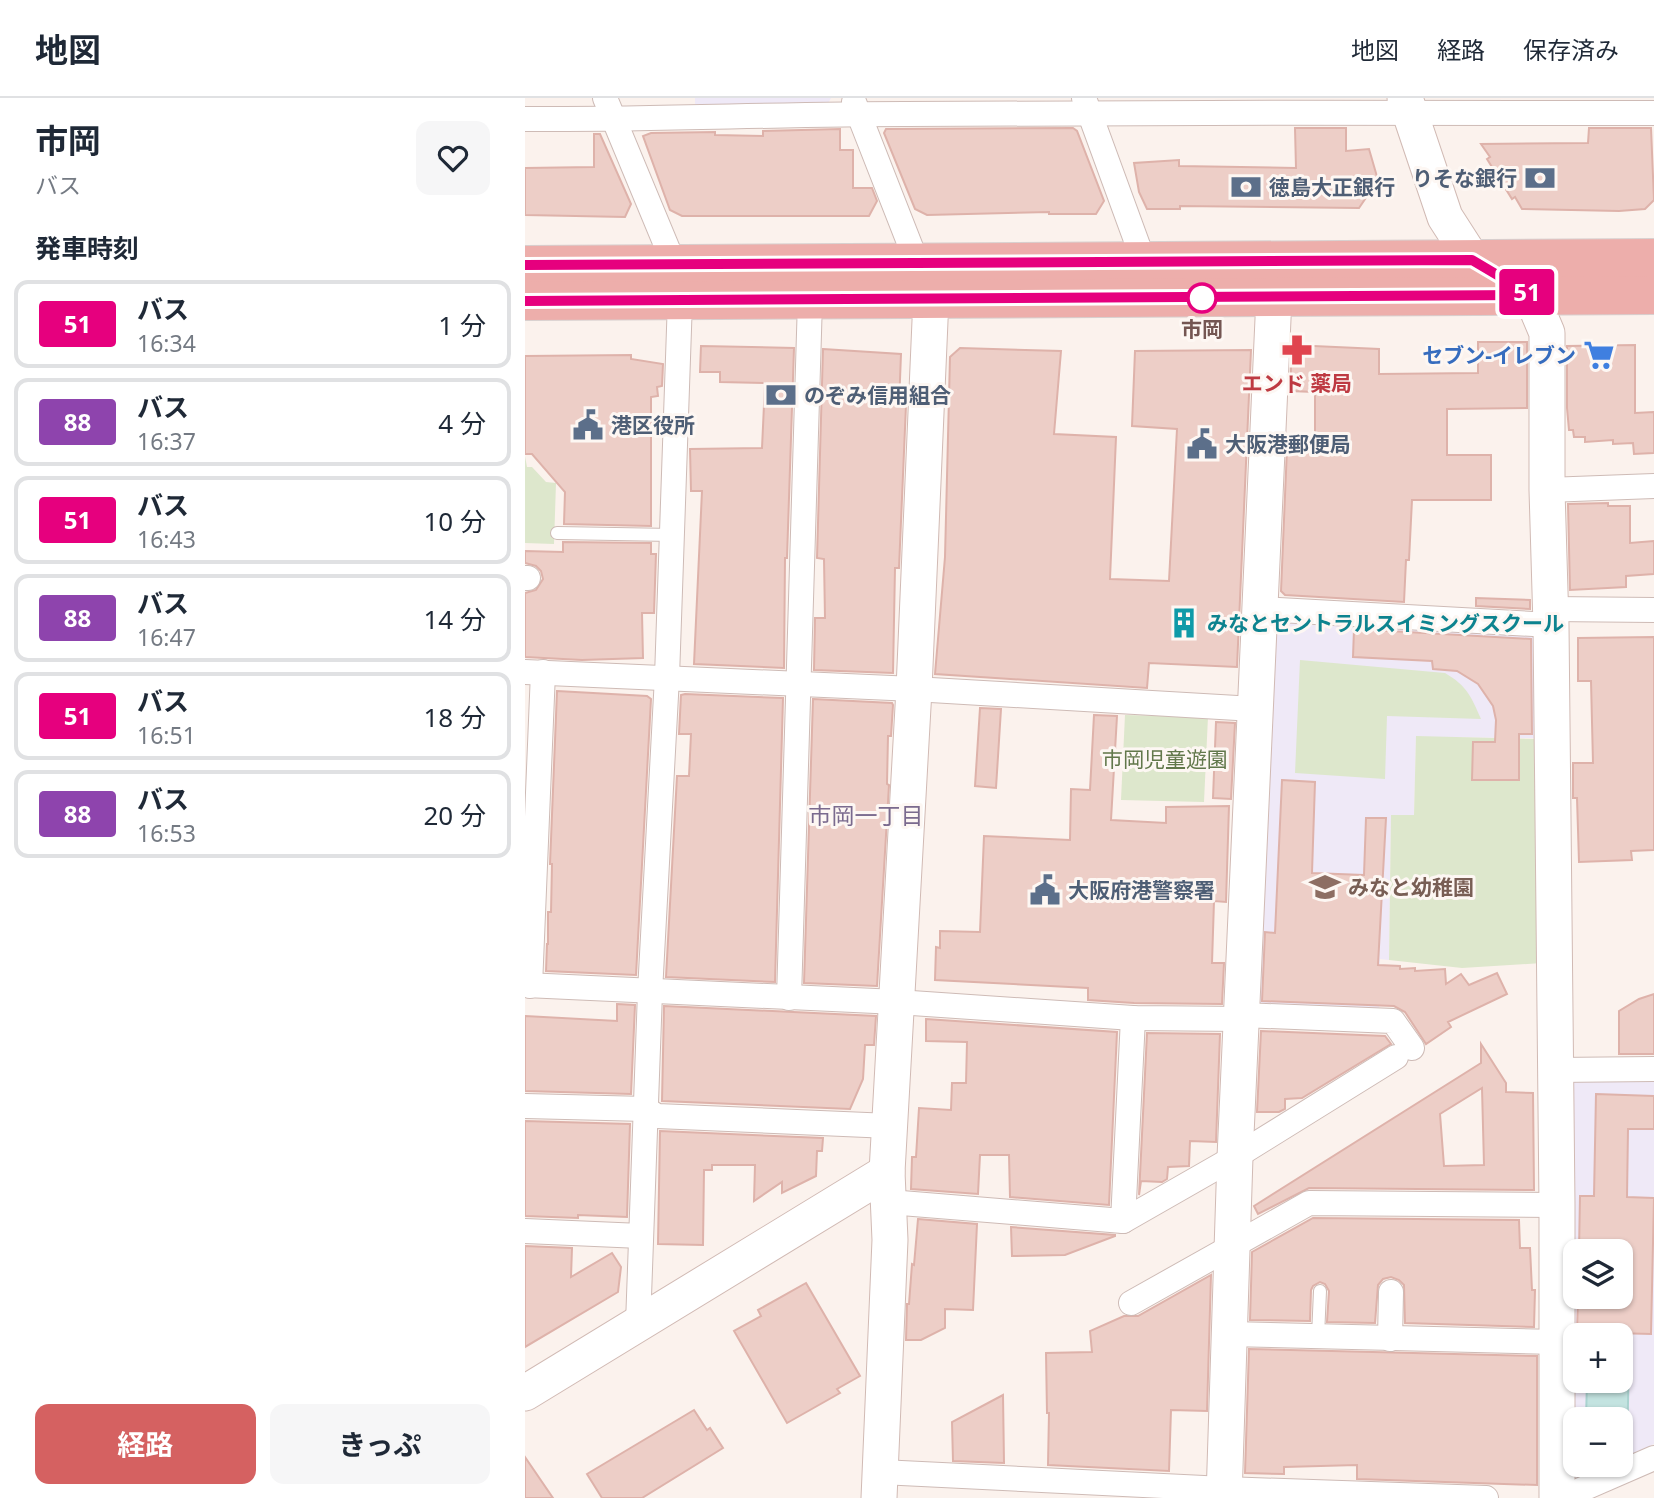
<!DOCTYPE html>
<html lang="ja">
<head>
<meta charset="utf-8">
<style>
  body { margin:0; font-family:"Noto Sans","Noto Sans JP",sans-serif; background:#f6f6f7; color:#1f2937; height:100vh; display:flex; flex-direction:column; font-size:26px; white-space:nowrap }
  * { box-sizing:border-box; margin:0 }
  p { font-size:23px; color:#747a83 }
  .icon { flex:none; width:38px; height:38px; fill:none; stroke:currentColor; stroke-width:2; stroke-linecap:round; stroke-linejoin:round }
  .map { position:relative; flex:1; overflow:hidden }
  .details { display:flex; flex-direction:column; background:#fff; width:525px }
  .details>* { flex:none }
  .badge { padding:0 14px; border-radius:5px; font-size:24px; line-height:46px }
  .buttons { position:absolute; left:1038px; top:1141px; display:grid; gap:14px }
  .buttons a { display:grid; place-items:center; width:70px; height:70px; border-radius:14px; background:#fff; box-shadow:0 2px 5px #0004; font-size:35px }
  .map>.badge { position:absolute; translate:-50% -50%; box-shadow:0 0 0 4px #fff }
  h2 { padding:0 35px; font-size:26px; line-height:63px }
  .round { display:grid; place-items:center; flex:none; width:74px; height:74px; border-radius:14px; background:#f6f6f7 }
  .overview { display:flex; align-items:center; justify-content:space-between; height:119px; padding:0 35px }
  h1 { font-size:33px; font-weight:700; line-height:52px }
  .button { display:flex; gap:14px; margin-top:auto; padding:14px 35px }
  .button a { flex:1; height:80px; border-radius:14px; background:#d56161; color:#fff; font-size:28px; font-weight:700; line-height:80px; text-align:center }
  .button a+a { background:#f6f6f7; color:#1f2937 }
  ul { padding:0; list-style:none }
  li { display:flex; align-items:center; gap:21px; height:88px; margin:0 14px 10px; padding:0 21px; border:4px solid #e0e1e3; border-radius:14px }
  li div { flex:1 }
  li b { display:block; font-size:26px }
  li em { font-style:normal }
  li .badge { min-width:77px; font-weight:700; text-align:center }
  header { display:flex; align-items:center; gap:42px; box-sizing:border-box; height:98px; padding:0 35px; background:#fff; border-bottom:2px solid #e0e1e3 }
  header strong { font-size:33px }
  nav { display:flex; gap:38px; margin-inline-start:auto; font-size:24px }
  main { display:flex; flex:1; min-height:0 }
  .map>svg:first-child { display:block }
  .education { fill:#efe9f7; fill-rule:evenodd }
  .green { fill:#dde7cc }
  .water { fill:#c3e3e0; stroke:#aad3d0; stroke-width:2 }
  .building { fill:#edcec7; stroke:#deb2aa; stroke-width:2; fill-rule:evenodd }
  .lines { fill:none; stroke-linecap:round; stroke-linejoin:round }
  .lane-casing { stroke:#cebbb6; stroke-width:14 }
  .street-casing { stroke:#cebbb6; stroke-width:26 }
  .secondary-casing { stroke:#d1bab4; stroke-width:37 }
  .highway-casing { stroke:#d8d0cf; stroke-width:40 }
  .lane { stroke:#fff; stroke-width:12 }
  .street { stroke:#fff; stroke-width:24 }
  .secondary { stroke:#fff; stroke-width:35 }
  .highway { stroke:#edaeab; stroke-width:38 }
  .line-casing { stroke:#fff; stroke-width:16 }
  .line { stroke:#e6007e; stroke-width:10 }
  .stop-dot { fill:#fff; stroke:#e6007e; stroke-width:3.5 }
  .labels { text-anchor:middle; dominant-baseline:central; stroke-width:6; stroke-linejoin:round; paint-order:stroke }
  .service-label { font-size:21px; font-weight:bold; fill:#4e5e75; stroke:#fdf7f3; text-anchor:start }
  .stop-label { font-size:21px; font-weight:bold; fill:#745652; stroke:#fdf7f3 }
  .shop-label { font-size:21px; font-weight:bold; fill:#366cbe; stroke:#fdf7f3; text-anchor:end }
  .health-label { font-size:21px; font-weight:bold; fill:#be3a42; stroke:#fdf7f3 }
  .culture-label { font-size:21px; font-weight:bold; fill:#0d838f; stroke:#fdf7f3; text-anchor:start }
  .park-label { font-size:21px; fill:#62784b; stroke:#fdf7f3 }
  .education-label { font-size:21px; font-weight:bold; fill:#785e54; stroke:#fdf7f3; text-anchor:start }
  .neighbourhood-label { font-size:23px; fill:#7a6a8e; stroke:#fdf7f3 }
</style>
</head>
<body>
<header>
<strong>地図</strong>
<nav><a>地図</a><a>経路</a><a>保存済み</a></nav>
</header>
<main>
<section class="details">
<div class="overview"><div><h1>市岡</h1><p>バス</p></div><a class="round"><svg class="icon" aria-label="heart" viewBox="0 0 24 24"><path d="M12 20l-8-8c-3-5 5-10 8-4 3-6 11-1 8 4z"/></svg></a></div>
<h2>発車時刻</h2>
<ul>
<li><span class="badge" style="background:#e6007e;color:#fff">51</span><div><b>バス</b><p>16:34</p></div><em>1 分</em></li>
<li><span class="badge" style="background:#8e44ad;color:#fff">88</span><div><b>バス</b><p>16:37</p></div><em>4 分</em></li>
<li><span class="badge" style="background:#e6007e;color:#fff">51</span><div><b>バス</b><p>16:43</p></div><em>10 分</em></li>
<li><span class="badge" style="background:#8e44ad;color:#fff">88</span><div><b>バス</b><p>16:47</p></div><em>14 分</em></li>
<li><span class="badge" style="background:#e6007e;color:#fff">51</span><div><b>バス</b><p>16:51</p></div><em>18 分</em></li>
<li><span class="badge" style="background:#8e44ad;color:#fff">88</span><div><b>バス</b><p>16:53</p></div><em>20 分</em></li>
</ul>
<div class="button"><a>経路</a><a>きっぷ</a></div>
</section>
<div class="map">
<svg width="1129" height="1400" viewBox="0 0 1129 1400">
  <rect width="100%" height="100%" fill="#fbf2ed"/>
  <g class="education">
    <path d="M170,0H306L302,7L170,9Z"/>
    <path d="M745,522L1013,535L1014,640L891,639L889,717H866L864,862L855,861L854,917L730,911Z"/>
    <path d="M1048,983L1129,984V1346L1096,1362V1321H1050V1367H1084L1053,1381L1048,1378ZM1050,1153H1096V1199H1050ZM1050,1237H1096V1283H1050Z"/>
  </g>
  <g class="green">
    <path d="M0,358L2,369H7L21,384L31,385L29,446L0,445Z"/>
    <path d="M775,562L920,575C942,588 946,598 956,621L862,618L860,681L770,675Z"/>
    <path d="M600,617L683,619L679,704L596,702Z"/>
    <path d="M891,638L1014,641L1017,865L937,870L864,862L866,717H889Z"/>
  </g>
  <path class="water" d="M1096,1258H1104L1102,1352H1096V1321H1061L1062,1283H1096Z"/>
  <g class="building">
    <path d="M548,30L552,33L579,103L571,116H524V114L402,117L390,111L359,35L361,31Z"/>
    <path d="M770,30H821V53L844,51L853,82L834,110L655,108V111H622L614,94L609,65L654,62V68L771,70Z"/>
    <path d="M1064,30H1126L1129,102L1120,111L1094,113L997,111L990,99L987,101L962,61L965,59L956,46L1063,45Z"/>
    <path d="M315,31V52H328V90H347L352,103L344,118H157L145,112L118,38L126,35L190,34V37L238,38V33Z"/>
    <path d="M69,36H75L106,106L100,119L0,117V70L69,69Z"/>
    <path d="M953,244H1002V310L922,311V357H966V402H887L884,462H881L879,504L760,497L756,493L762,350L790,351V294L765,293L767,247L854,251V276L953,275Z"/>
    <path d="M1110,247V315L1129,314V355L1109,356L1108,345L1088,346V342L1060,344V339H1049L1048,332H1044L1042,310V248Z"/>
    <path d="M176,248L269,250L262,460H260L259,570L169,566L177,393H166L165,351L237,350L240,285L195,284V274H175Z"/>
    <path d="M435,250L536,253L529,336L591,339L585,481L644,483L652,331L607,328L610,253L726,252L712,569L624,565L622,590L410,576L420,459L425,259Z"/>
    <path d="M298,251L376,256L374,307H381L374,470H370L368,575L289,572L290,520H300L299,461L292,460Z"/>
    <path d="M106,257V261L138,266L137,288L132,289L133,298L126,299V428L39,426L40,394L7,356H0V258Z"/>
    <path d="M1083,405V408H1105V445L1129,443V476L1101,478V489L1045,492L1043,406Z"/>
    <path d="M38,444L126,445V456H131L129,515H117L118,560L57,562L0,559V495L11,492L18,481L16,473L11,468L0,465V453L38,454Z"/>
    <path d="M951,500L1005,502V511L951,508Z"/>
    <path d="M829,531L1006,541L1007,636H994V682H947L948,644H970L971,622L968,608L953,586L932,573L908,571L907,563L828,559Z"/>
    <path d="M1129,539V752L1106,753L1107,762L1054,764L1052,700H1048V665H1068L1066,583H1053V540Z"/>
    <path d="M32,593L122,598L126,601L111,877L21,873L22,846H23V814H26L27,766H25Z"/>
    <path d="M160,596L258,600L250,884L141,879L152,678H164L166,636H154L156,597Z"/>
    <path d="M288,601L367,605L368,607L366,638H363L362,686L364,687L352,888L279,885Z"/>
    <path d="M455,610L476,611L471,690L450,688Z"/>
    <path d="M569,617L592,618L586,722L641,725V709L704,708L701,804L689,803L687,865H699L697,906L609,905L563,902V890L410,882L411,849L415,850V833L455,834L459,738L545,742L546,691L565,692Z"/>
    <path d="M691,624L710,625L706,701L688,700Z"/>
    <path d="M757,682L790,684L787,775L839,777L841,720H861L853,867L875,868V871L890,870V873L920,871L921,886L936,876L944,887L972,875L982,896L923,924L926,929L901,946L880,914L869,908L737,903L740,834L750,835Z"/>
    <path d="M1129,896V956H1094V913L1114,901Z"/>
    <path d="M92,906L110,907L106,996L0,993V918L92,923Z"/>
    <path d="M139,908L351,918L349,947H340L338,981L325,1011L137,1003Z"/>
    <path d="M401,921L592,934L584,1107L485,1099L484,1057H455L453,1096L386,1091L387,1059H391L394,1010L426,1012L427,985H441L442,944L401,943Z"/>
    <path d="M736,933L860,938L866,946L777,1000L760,1001V1011L754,1014H732Z"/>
    <path d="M622,935L695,936L691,1044L665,1043L664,1068L643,1069L642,1081L637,1084L616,1083L614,1097Z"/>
    <path d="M956,946L981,985V994L1008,995L1009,1092L784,1090L733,1116L729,1108L956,965ZM957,990L959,1067L919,1068L915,1016Z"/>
    <path d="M1071,996L1129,998V1031H1103L1102,1099L1129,1100L1126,1236L1052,1234L1053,1199H1096V1153H1054L1055,1098H1069Z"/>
    <path d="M0,1023L105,1026L102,1119L53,1117V1120L0,1118Z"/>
    <path d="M135,1033L298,1040L297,1053H292L291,1078L257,1095V1084L229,1103L230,1067H187V1072H179L178,1147L133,1146Z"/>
    <path d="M788,1120L994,1122L995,1150H1005L1007,1192H1010L1009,1229L880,1225L879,1187L874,1182L866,1179L858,1181L853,1187L850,1225L802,1224L804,1193L800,1186L795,1184L788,1188L786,1192L785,1223L725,1222L727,1154Z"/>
    <path d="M393,1121L452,1126L448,1212L420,1211V1230L396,1242H381L382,1206H384L387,1166L389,1167Z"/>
    <path d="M486,1129L590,1137V1138L540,1157L487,1158Z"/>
    <path d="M0,1148L47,1150L46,1179L87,1155L96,1169L93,1194L0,1249Z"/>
    <path d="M686,1177L682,1313L646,1312L644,1373L523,1367L524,1315H522L521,1255L567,1254L565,1233L599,1218H613Z"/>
    <path d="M281,1185L335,1278L312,1291L315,1295L262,1325L209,1233L236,1218L233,1212Z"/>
    <path d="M724,1251L1012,1258V1387L832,1381V1367L759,1369V1376L720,1375Z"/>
    <path d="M478,1297L479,1365L428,1363L427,1324Z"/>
    <path d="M169,1312L182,1332L185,1330L198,1350L117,1400H77L62,1376Z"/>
    <path d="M0,1359L28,1400H0Z"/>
  </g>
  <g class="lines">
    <g class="lane-casing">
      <g id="lane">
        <path d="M32,435L148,437"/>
        <path d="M793,1238L795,1193"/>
      </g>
    </g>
    <g class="street-casing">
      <g id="street">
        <path d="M80,0L149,166L155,202L142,579L125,894L113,1226"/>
        <path d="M559,0L619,164"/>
        <path d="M329,4L396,175"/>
        <path d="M0,21C127,22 253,16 380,16C630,14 879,15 1129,15"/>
        <path d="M1022,392L1129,388"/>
        <path d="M0,480H3"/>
        <path d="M735,511L1026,527"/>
        <path d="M1025,511L1129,512"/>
        <path d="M0,574L389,591L729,611"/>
        <path d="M0,887L372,904L608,920L717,921"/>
        <path d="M5,888L18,574"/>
        <path d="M264,900L285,202"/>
        <path d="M717,917L868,923L887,950"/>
        <path d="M1030,972L1129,971"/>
        <path d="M0,1008L121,1011L132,1018L365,1028"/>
        <path d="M364,1104L598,1123L710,1059L871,959"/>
        <path d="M598,1123L608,920"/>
        <path d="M0,1133L116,1138"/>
        <path d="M606,1205L784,1105L1032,1107"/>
        <path d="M704,1236L1033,1244"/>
        <path d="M865,1241L866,1194"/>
        <path d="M356,1374L699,1391L961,1400"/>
        <path d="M1037,1400L1129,1360"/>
      </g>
    </g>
    <g class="secondary-casing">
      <g id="secondary">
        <path d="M880,0L920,119L947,161L1006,197L1022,235V392L1026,527L1032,1107V1400"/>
        <path d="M0,1295L362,1074"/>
        <path d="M354,1400L365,1142L362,1074L389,591L406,200"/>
        <path d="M699,1400L710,1059L749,199"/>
      </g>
    </g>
    <g class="highway-casing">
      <g id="highway">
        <path d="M0,167L1129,160"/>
        <path d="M0,203L1129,197"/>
      </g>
    </g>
    <use href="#lane" class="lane"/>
    <use href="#street" class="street"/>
    <use href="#secondary" class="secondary"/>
    <use href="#highway" class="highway"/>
  </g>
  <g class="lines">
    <g class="line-casing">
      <path id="line" d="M0,167L947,162L1006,197L0,203"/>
    </g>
    <use href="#line" class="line"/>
  </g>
  <defs>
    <g id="bank-bare" transform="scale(2.415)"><path d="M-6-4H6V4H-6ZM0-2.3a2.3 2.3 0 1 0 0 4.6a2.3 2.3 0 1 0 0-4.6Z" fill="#5c6f8a" stroke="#fdf7f3" stroke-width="2.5" paint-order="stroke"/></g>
    <g id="pharmacy-bare" transform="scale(2.415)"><path d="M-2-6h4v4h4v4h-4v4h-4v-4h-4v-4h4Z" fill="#e0444e" stroke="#fdf7f3" stroke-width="2.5" paint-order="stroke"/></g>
    <g id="supermarket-bare" transform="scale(2.415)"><path d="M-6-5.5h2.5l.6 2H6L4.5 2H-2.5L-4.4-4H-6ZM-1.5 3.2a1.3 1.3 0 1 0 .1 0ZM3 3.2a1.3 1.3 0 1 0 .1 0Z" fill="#3f7fe0" stroke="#fdf7f3" stroke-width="2.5" paint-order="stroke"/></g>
    <g id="civic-bare" transform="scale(2.415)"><path d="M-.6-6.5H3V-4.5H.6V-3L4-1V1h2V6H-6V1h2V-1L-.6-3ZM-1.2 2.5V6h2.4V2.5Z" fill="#5c6f8a" stroke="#fdf7f3" stroke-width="2.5" paint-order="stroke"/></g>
    <g id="building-bare" transform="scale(2.415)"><path d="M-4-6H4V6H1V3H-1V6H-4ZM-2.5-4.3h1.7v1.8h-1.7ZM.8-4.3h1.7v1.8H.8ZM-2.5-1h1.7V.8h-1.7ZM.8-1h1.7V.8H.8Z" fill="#0f9aa8" stroke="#fdf7f3" stroke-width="2.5" paint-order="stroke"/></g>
    <g id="school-bare" transform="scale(2.415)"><path d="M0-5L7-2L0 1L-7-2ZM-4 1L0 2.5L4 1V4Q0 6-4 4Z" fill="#8d6e63" stroke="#fdf7f3" stroke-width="2.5" paint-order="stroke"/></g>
  </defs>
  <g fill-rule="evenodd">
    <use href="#bank-bare" x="1015" y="80"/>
    <use href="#bank-bare" x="721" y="89"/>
    <use href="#pharmacy-bare" x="772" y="252"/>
    <use href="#supermarket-bare" x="1074" y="257"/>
    <use href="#bank-bare" x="256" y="297"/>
    <use href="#civic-bare" x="63" y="327"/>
    <use href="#civic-bare" x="677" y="346"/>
    <use href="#building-bare" x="659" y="525"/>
    <use href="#school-bare" x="800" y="789"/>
    <use href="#civic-bare" x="520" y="792"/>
  </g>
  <circle class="stop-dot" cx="677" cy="200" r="14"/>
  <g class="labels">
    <g class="service-label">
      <text x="992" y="80" text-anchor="end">りそな銀行</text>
      <text x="744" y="89">徳島大正銀行</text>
      <text x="279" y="297">のぞみ信用組合</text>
      <text x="86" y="327">港区役所</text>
      <text x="700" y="346">大阪港郵便局</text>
      <text x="543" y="792">大阪府港警察署</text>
    </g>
    <g class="stop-label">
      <text x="677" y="231">市岡</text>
    </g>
    <g class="shop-label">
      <text x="1051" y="257">セブン-イレブン</text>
    </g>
    <g class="health-label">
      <text x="772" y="285">エンド 薬局</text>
    </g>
    <g class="culture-label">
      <text x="682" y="525">みなとセントラルスイミングスクール</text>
    </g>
    <g class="park-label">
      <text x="640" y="661">市岡児童遊園</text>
    </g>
    <g class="education-label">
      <text x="823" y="789">みなと幼稚園</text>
    </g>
    <g class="neighbourhood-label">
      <text x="341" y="717">市岡一丁目</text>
    </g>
  </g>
</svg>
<div class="buttons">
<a><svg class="icon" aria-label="layers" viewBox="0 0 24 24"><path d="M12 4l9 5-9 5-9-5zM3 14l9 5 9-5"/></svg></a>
<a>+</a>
<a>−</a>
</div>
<b class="badge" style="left:1002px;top:194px;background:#e6007e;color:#fff">51</b>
</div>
</main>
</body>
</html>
